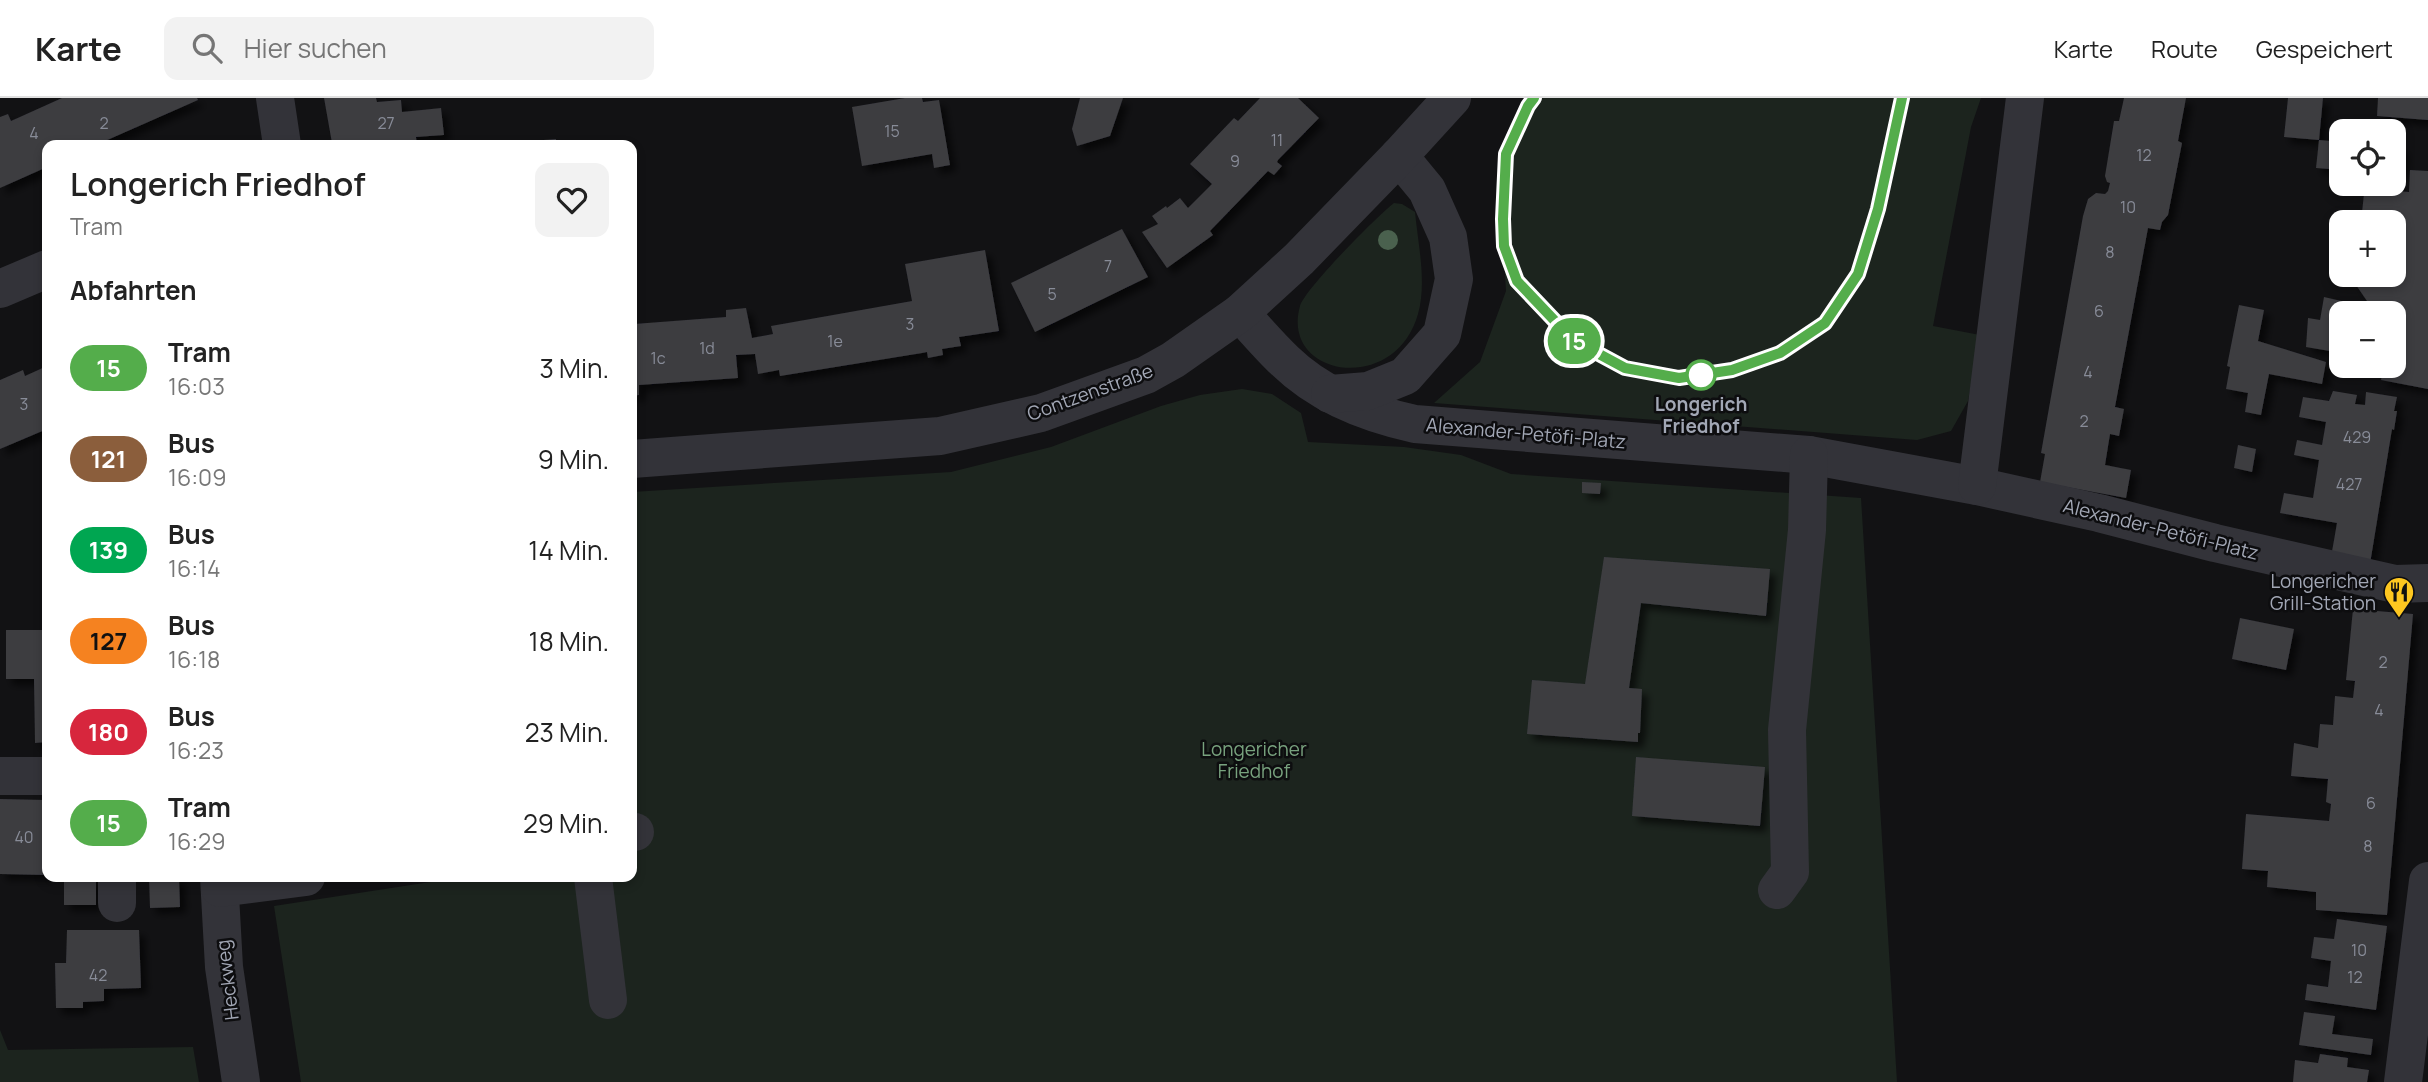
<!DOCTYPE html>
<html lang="de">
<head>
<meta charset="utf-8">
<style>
  body { margin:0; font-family:Manrope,sans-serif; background:#f2f2f2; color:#222; height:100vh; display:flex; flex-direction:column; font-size:26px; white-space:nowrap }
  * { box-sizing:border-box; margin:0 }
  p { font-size:23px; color:#767676 }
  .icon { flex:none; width:38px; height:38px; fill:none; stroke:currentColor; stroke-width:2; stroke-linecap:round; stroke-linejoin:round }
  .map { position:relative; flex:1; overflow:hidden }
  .side { position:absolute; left:42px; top:42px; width:595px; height:742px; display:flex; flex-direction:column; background:#fff; border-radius:14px; box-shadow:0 4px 10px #0003 }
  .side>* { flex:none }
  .badge { padding:0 14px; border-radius:23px; font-size:24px; line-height:46px }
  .fabs { position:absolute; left:2329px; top:21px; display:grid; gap:14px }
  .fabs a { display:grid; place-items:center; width:77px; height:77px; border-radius:14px; background:#fff; box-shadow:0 4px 10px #0003; font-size:35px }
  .map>.badge { position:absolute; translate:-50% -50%; box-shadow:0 0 0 4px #fff }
  h2 { padding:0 28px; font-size:26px; line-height:63px }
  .round { display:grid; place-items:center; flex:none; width:74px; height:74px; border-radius:14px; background:#f2f2f2 }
  .overview { display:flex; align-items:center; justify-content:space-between; height:119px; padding:0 28px }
  h1 { font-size:33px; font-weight:600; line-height:52px }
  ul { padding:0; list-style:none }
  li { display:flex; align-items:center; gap:21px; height:91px; padding:0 28px }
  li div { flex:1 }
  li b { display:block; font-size:26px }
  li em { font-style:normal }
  li .badge { min-width:77px; font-weight:700; text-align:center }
  header { display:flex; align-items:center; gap:42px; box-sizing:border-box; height:98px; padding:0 35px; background:#fff; border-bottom:2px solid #e0e0e0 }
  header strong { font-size:33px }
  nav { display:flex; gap:38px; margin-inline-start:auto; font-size:24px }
  .search { width:490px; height:63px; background:#f2f2f2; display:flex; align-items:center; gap:18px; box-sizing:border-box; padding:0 24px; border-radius:14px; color:#767676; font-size:26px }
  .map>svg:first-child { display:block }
  .green { fill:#1c241e }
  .building { fill:#3c3c41; filter:url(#shadow) }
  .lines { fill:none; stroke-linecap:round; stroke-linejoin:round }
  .minor { stroke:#333339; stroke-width:38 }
  .tram { stroke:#484950; stroke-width:2 }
  .tree { fill:#4a614e }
  .line-casing { stroke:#fff; stroke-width:16 }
  .line { stroke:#54ad4b; stroke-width:10 }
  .stop-dot { fill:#fff; stroke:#54ad4b; stroke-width:3.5 }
  .labels { text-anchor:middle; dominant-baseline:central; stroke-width:5; stroke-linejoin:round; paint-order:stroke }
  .number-label { font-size:16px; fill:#888c98 }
  .street-label { font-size:19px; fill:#a2a7b5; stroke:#0d0d0f }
  .stop-label { font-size:19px; font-weight:bold; fill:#a2a7b5; stroke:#0d0d0f }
  .poi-label { font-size:19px; fill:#a2a7b5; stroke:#0d0d0f; text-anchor:end }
  .park-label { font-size:19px; fill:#78a27e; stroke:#0d0d0f }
</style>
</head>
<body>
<header>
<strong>Karte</strong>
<div class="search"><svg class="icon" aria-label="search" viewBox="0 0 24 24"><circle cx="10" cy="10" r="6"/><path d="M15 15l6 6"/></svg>Hier suchen</div>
<nav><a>Karte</a><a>Route</a><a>Gespeichert</a></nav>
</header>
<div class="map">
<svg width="2428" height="984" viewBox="0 0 2428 984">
  <defs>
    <filter id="shadow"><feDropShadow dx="6" dy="6" stdDeviation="3.5" flood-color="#0009"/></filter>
  </defs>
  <rect width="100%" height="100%" fill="#121214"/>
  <g class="green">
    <path d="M1534,0H1981L1971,29L1933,228L1980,237L1968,303L1951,333L1917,342L1434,305L1480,264L1506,193L1502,121L1506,56L1528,8Z"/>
    <path d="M1394,105L1402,106L1415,114C1418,146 1427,184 1418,216C1395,298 1280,279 1300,208C1305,191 1377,118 1394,105Z"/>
    <path d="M1242,291L1272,296L1301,315L1308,344L1404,349L1461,357L1511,376L1861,400L1897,984H301L274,808L463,779H632V394L951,374L1051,349L1161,308L1200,297Z"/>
    <path d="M0,932L8,952L193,949L199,984H0Z"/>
  </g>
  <g class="building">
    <path d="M62,0H197L198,2L96,47H47V69L0,90V19L8,16L11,23Z"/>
    <path d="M324,0H376L377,4L401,2L402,14L441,10L444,37L416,39L417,47H341V44L332,45Z"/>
    <path d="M905,0H922L923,4L939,2L950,67L934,70L932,56L862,68L852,9Z"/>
    <path d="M1080,0H1123L1110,38L1077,48L1072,31Z"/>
    <path d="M1260,0H1298L1319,20L1278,62L1277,64L1282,68L1274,77L1268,73L1210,133L1213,137L1167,170L1142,134L1158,126L1152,118L1166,108L1167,110L1180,100L1188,110L1212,86L1190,66L1234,20L1238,23Z"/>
    <path d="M2124,0H2186L2178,43L2182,45L2168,117L2162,124L2160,132L2148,130L2115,309L2124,311L2119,338L2110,336L2105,367L2131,372L2126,400L2040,384L2045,356L2041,355L2083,118L2088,101L2096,95L2105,96L2108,93L2110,85L2107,84L2105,78L2114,23H2119Z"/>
    <path d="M2288,0H2323L2319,42L2284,39Z"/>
    <path d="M2378,0H2428V22L2377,18Z"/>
    <path d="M556,41V47H517V44Z"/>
    <path d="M2319,42L2342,44V72L2316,70Z"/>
    <path d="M2394,49L2402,50L2401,73L2394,72Z"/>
    <path d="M2410,72L2428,73V291L2381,282L2384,268H2394V215H2342V255L2306,249L2308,220L2320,222L2324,199L2350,205L2355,211L2367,203L2356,187L2355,177H2394V162L2403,163L2404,148L2394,147V124H2361L2365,86H2394V82H2397V93L2409,94Z"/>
    <path d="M1122,131L1148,179L1035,234L1011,185Z"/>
    <path d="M985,152L999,233L959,239L961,248L942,251L943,257L928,260L927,254L922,255L780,278L779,272L758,276L755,256L736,257L738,280L639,287V297L632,298V237H635L634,226L726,219V212L746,210L752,240L773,236L771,228L912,203L905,166Z"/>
    <path d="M2239,207L2264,212L2258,243L2326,264L2322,286L2269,276L2261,317L2245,314L2248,295L2226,291L2230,269L2227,268Z"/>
    <path d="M47,268V331L0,351V282L23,272L25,278Z"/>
    <path d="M2333,293L2357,297L2355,306L2365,307L2366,294L2397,299L2394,313H2397L2394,332L2392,331L2370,466L2331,459L2337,425L2280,415L2284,395L2313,400L2319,362L2294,357L2297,342L2322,347L2326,324L2299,319L2303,299L2329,303Z"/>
    <path d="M2238,347L2256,351L2252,374L2234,370Z"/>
    <path d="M1582,384L1601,385L1600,396L1582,395Z"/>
    <path d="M1604,459L1770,471L1766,518L1641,505L1629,590L1642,591L1640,635H1638V644L1527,636L1532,582L1585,586Z"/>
    <path d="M2353,511L2413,516L2387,817L2316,812V794L2267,789L2268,773L2242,771L2246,716L2329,723L2331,706L2326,704L2328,681L2291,678L2294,645L2318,650L2320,626L2333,627L2335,598L2353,600L2355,583L2346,582Z"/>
    <path d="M2240,520L2294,531L2286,572L2232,561Z"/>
    <path d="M6,532H47V644L35,645L34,581H6Z"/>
    <path d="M1636,659L1765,669L1760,728L1632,718Z"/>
    <path d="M0,701L47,702V777L0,776Z"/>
    <rect x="64" y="779" width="32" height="28"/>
    <path d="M149,779H179L180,809L150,810Z"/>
    <path d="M2337,821L2387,828L2376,912L2305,902L2307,886L2328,889L2331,863L2311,860L2314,839L2334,841Z"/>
    <path d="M67,832H139L141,890L104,891V903L83,904V910H56L55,865H66Z"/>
    <path d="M2304,914L2335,918L2332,936L2373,941L2371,957L2299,947Z"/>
    <path d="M2320,956L2348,960L2347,969L2369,972L2367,984H2293L2295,962L2318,965Z"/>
  </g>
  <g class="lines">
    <g class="minor">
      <path d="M275,0L282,47"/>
      <path d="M0,191L47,171"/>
      <path d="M1240,215C1255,231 1269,248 1285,263C1320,297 1369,316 1415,326L1809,357L1977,388L2099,415L2215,445L2395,486L2428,485"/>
      <path d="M1330,296L1368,293L1405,278L1442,236L1454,181L1448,139L1427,92L1399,58"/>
      <path d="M632,361L940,338L1041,315L1146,277L1173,262L1240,215L1299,161L1399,58L1452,0"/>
      <path d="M1977,388L2025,0"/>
      <path d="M0,678H47"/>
      <path d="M632,734H635"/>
      <path d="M219,779L224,869L241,984"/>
      <path d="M593,779L608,902"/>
      <path d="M220,790L306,779"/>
      <path d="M1777,792L1790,774L1787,632L1807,432L1809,357"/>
      <path d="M117,805V779"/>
      <path d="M2403,984L2428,783"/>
    </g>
    <path class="tram" d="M1534,0L1528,8L1506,56L1502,121L1504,148L1517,183L1573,242L1625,270L1679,280L1732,272L1780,255L1825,225L1859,176L1878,111L1902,0"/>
  </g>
  <circle class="tree" cx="1388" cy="142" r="10"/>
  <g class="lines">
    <g class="line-casing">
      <path id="line" d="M1534,0L1528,8L1506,56L1503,121L1504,148L1517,183L1573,242L1625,270L1679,280L1732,272L1780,255L1825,225L1858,176L1878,111L1902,0"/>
    </g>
    <use href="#line" class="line"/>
  </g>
  <defs>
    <g id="restaurant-pin" transform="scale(1.575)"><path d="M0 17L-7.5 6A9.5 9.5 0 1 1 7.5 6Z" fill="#fec720" stroke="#0d0d0f"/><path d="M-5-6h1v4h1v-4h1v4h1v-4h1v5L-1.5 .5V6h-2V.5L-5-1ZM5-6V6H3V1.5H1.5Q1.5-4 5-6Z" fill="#111"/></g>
  </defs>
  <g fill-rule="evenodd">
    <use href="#restaurant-pin" x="2399" y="494"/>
  </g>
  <circle class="stop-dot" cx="1701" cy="277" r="14"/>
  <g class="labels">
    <g class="number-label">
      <text x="104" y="25">2</text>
      <text x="386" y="25">27</text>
      <text x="892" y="33">15</text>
      <text x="34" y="35">4</text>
      <text x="1277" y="42">11</text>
      <text x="2144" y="57">12</text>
      <text x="1235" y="63">9</text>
      <text x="2128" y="109">10</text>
      <text x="2110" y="154">8</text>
      <text x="1108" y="168">7</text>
      <text x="1052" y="196">5</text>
      <text x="2099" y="213">6</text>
      <text x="910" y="226">3</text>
      <text x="835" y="243">1e</text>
      <text x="707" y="250">1d</text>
      <text x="658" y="260">1c</text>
      <text x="2088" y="274">4</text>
      <text x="24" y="306">3</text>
      <text x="2084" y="323">2</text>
      <text x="2357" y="339">429</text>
      <text x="2349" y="386">427</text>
      <text x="2383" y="564">2</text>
      <text x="2379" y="612">4</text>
      <text x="2371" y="705">6</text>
      <text x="24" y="739">40</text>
      <text x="2368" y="748">8</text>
      <text x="2359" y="852">10</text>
      <text x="98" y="877">42</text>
      <text x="2355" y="879">12</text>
    </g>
    <g class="street-label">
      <text transform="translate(1090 294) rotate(-20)">Contzenstraße</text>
      <text transform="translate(1526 335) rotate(5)">Alexander-Petöfi-Platz</text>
      <text transform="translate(2161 431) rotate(14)">Alexander-Petöfi-Platz</text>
      <text transform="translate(227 882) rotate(-97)">Heckweg</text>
    </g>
    <g class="stop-label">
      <text x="1701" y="306">Longerich<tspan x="1701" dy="22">Friedhof</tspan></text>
    </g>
    <g class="poi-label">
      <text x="2376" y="483">Longericher<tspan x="2376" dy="22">Grill-Station</tspan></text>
    </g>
    <g class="park-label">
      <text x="1254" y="651">Longericher<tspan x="1254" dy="22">Friedhof</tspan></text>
    </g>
  </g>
</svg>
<div class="fabs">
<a><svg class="icon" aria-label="locate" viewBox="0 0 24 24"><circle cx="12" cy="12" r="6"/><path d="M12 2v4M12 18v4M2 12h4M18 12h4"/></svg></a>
<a>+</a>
<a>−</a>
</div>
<b class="badge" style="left:1574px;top:243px;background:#54ad4b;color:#fff">15</b>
<section class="side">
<div class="overview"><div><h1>Longerich Friedhof</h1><p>Tram</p></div><a class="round"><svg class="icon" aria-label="heart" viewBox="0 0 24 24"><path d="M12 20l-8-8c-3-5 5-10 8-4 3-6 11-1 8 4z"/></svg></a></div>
<h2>Abfahrten</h2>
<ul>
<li><span class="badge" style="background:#54ad4b;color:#fff">15</span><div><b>Tram</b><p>16:03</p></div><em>3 Min.</em></li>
<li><span class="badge" style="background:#8b5e3c;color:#fff">121</span><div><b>Bus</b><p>16:09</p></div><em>9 Min.</em></li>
<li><span class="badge" style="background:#00a651;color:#fff">139</span><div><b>Bus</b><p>16:14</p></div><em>14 Min.</em></li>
<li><span class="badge" style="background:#f58220;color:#111">127</span><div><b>Bus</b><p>16:18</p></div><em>18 Min.</em></li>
<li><span class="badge" style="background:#d7263d;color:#fff">180</span><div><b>Bus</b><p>16:23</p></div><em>23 Min.</em></li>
<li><span class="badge" style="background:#54ad4b;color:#fff">15</span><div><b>Tram</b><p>16:29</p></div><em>29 Min.</em></li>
</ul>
</section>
</div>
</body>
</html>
